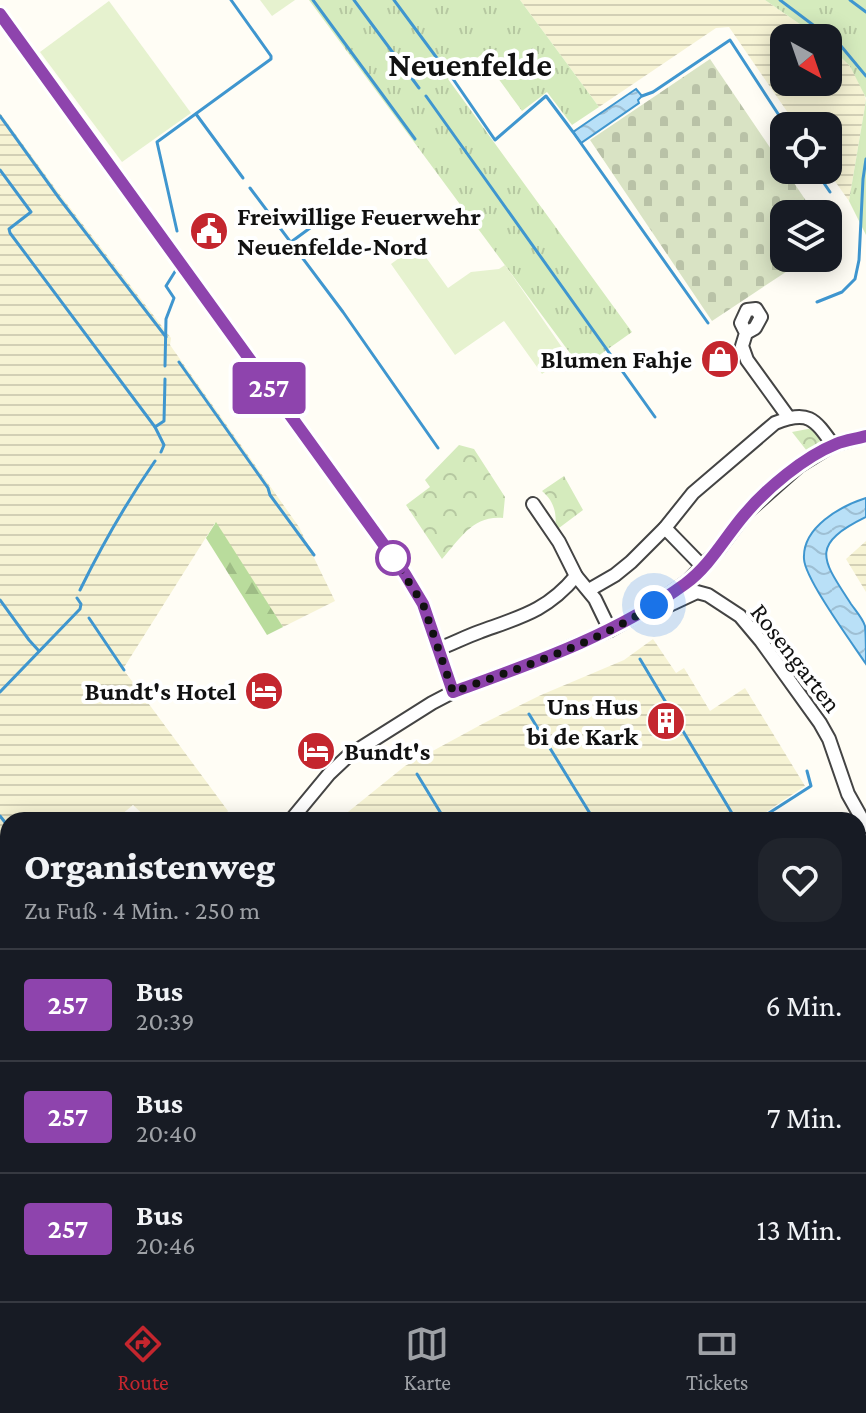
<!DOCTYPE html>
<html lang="de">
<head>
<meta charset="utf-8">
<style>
  body { margin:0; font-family:"Crimson Pro",serif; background:#20242c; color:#f1f3f6; height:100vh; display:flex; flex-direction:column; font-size:30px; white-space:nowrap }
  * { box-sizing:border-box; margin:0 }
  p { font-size:26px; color:#9ea1a6 }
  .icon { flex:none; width:44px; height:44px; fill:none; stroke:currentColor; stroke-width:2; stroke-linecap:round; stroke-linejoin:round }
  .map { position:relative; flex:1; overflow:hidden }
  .drawer { position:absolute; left:0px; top:812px; width:866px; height:490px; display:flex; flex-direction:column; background:#171b24; border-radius:24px 24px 0 0; box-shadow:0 4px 20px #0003 }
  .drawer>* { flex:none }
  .badge { padding:0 16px; border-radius:6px; font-size:28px; line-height:52px }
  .needle { width:52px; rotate:140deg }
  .fabs { position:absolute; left:770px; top:24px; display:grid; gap:16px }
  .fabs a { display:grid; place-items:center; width:72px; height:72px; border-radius:16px; background:#171b24; box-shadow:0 4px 20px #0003; font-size:40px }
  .you { position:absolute; width:40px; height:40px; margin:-20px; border:6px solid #fff; border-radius:50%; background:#1a73e8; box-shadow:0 0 0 12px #1a73e833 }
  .map>.badge { position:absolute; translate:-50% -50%; box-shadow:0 0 0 4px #fff }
  .round { display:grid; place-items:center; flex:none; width:84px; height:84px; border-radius:24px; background:#20242c }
  .overview { display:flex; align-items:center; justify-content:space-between; height:136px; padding:0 24px }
  h1 { font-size:38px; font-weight:800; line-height:60px }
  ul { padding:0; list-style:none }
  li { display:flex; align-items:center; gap:24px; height:112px; padding:0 24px; border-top:2px solid #363941 }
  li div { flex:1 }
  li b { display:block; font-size:30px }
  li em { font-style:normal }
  li .badge { min-width:88px; font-weight:700; text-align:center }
  .tab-bar { display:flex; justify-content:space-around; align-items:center; height:112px; border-top:2px solid #363941; background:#171b24; font-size:22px; color:#9ea1a6 }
  .tab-bar a { display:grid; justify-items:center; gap:4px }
  .tab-bar .active { color:#c4262e }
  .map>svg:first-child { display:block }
  .industrial { fill:url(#industrial-furrows) }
  .farmland { fill:url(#farmland-rules) }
  .grass { fill:url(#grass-tufts) }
  .forest { fill:url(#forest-firs) }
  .cemetery { fill:url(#cemetery-stones) }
  .park { fill:url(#park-crowns) }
  .pitch { fill:#e6f2cf }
  .water { fill:url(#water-waves); stroke:#3f96cf; stroke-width:2 }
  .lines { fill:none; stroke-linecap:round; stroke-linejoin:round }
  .stream { stroke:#3f96cf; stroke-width:3 }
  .taxiway { stroke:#e29292; stroke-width:26 }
  .runway { stroke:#e29292; stroke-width:66 }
  .minor-casing { stroke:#444; stroke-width:16 }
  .secondary-casing { stroke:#333; stroke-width:20 }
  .minor { stroke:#fff; stroke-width:12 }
  .secondary { stroke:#fff6b0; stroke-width:16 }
  .line-casing { stroke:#fff; stroke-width:18 }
  .line { stroke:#8e44ad; stroke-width:12 }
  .walk { stroke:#111; stroke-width:8; stroke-dasharray:0 14.4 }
  .stop-dot { fill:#fff; stroke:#8e44ad; stroke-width:4 }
  .labels { text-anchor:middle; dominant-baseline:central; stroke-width:8; stroke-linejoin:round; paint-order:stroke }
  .poi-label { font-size:26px; font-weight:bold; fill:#111; stroke:#fff; text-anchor:end }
  .street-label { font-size:26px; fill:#111; stroke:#fff }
  .district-label { font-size:34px; font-weight:bold; fill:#111; stroke:#fff }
</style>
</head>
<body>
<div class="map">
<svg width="866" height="1301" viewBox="0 0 866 1301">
  <defs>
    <pattern id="industrial-furrows" width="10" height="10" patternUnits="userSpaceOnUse" patternTransform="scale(2)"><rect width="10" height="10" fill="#eee6ef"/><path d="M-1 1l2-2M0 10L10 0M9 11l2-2" fill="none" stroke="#cbc4cc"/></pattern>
    <pattern id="farmland-rules" width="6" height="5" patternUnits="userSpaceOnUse" patternTransform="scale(2)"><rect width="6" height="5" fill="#f6f3d4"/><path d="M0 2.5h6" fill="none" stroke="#d2cfb5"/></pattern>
    <pattern id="grass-tufts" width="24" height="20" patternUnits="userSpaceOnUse" patternTransform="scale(2)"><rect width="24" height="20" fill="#d5ebbd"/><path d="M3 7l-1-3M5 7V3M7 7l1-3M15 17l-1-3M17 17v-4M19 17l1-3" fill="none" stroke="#b6c8a1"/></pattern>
    <pattern id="forest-firs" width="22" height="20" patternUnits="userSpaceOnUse" patternTransform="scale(2)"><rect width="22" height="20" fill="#b9dc9c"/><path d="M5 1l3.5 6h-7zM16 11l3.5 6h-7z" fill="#9ebc85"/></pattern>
    <pattern id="cemetery-stones" width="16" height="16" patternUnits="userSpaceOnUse" patternTransform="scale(2)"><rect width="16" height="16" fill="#d9e3c4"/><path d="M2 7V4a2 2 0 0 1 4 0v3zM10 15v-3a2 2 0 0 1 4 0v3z" fill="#b9c2a7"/></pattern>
    <pattern id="park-crowns" width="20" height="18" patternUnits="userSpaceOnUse" patternTransform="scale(2)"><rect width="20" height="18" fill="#d5ebbd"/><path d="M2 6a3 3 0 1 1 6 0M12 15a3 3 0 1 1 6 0" fill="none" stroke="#b6c8a1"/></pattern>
    <pattern id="water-waves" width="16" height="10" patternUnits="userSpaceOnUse" patternTransform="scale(2)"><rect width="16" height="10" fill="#b9e0f7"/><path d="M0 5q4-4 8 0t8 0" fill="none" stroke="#9ebfd3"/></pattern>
  </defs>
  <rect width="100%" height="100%" fill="#fffdf5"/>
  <path class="industrial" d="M858,1010L866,1011V1301H533L538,1294H858Z"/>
  <g class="farmland">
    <path d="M520,0H765L820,38H784V82H828V45L850,66L862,87L866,100L849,201L827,170L828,126H797L729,27L716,28L599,107Z"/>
    <path d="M0,113L61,196L171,338L170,345L299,527L335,601L283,627L215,523L123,669L228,811L222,820H149L133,805L115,820H8V962L0,967Z"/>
    <path d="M866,541V592L846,559Z"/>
    <path d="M653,639L676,673L684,668L710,711L745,688L805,786L754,820H338L405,766L486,722L541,695L624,660Z"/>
    <path d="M56,1294H352L356,1301H59Z"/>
  </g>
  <g class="grass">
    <path d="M309,0H520L599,107L572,125L547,92L522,111L481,55L448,79L632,332L581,368Z"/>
    <path d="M765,0H866V98L850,66L828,45V38H820Z"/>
    <path d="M866,100V235L849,201Z"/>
    <path d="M858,866L866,870V915H858Z"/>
    <path d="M858,938L866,939V1017L858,1015Z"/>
    <path d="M858,1022L866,1024V1301H854L855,1294H858V1281L862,1262L858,1261Z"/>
    <path d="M427,1294H500L495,1301H422Z"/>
    <path d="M556,1294H687L686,1301H551Z"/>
  </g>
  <path class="forest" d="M216,522L283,627L267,635L206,538Z"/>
  <path class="cemetery" d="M710,59L815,214H784V258H807L712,321L590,140Z"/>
  <g class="park">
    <path d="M813,428L823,439L807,451L792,432Z"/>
    <path d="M459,445L474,449L505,497L503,518C473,515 460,539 442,559L406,505L430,487L425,480Z"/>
    <path d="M564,476L583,510L555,531C557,514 555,502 542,491Z"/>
  </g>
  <g class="pitch">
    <path d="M260,0H295L272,16Z"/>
    <path d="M109,1L191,113L122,162L40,52Z"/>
    <path d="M417,245L448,288L471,272L499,269L505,265L568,356L542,374L504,321L455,355L391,264Z"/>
  </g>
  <g class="water">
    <path d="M636,89L642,96L638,100L639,103L581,143L573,132Z"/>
    <path d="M866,498V517C809,545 822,559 851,604C856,611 863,619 865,626C866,636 866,653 866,664C852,643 805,579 804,559C802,527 841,506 866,498Z"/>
  </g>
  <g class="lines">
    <g class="stream">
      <path d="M313,0L415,139"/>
      <path d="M354,0L419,88"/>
      <path d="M394,0L445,69"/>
      <path d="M780,0L841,46L866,76"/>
      <path d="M850,0L866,12"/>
      <path d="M451,76L495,140L546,96L573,132L708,323"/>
      <path d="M426,96L655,417"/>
      <path d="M642,96L653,92L730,40L786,126"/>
      <path d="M196,114L243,178"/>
      <path d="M0,116L59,198L166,337"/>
      <path d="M0,170L31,212L9,229L10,233L155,427L164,445L161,452"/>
      <path d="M815,170L830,192"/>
      <path d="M250,188L343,312L438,448"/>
      <path d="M177,231L157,142L271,59V56L231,0"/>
      <path d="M291,242L325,217"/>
      <path d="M817,302L842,292L855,279L859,260L863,179L866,159"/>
      <path d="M179,362L268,488L270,495L314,555"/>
      <path d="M165,366L166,319L174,298L166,286L176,270"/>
      <path d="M155,427L164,421L165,379"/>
      <path d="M80,590C102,545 126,503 155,461"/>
      <path d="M0,600L29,640L39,651"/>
      <path d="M89,618L124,670"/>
      <path d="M640,659L736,820"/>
      <path d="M0,692L80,609L81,604L77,598"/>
      <path d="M529,714L594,820"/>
      <path d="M417,774L445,820"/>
      <path d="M0,816L8,826"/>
      <path d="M758,820L811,786L807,771"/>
      <path d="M0,867L8,878"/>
      <path d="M0,910L8,920L5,927L8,931"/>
      <path d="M0,1031L8,1043"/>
      <path d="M0,1168L8,1166"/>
      <path d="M0,1195L8,1214"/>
      <path d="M42,1294L45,1301"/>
      <path d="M360,1294L365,1301"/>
    </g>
    <g class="taxiway">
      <path d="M794,1294L803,1301"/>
      <path d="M730,1301L739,1294"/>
    </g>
    <path class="runway" d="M742,1301L743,1294"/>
    <g class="minor-casing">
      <g id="minor">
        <path d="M0,14L405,574L423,604L453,692"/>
        <path d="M746,333L755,328L761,317L756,309L747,310L741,323L746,333L742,346L747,360L789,418"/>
        <path d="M533,504L559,542L576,576L595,599L610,630"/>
        <path d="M665,528L703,567"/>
        <path d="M589,590L615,575L631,562L665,528L693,493L775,423C808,410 814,418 833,445"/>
        <path d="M650,614L697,592L708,595L740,616L761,641L820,723L829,739L848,794L866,826"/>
        <path d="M438,649C452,644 465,637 479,632C520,617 547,611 576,576"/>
        <path d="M291,820L329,774L348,756L432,703L453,692L534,662L610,630L639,614L668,595L688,581L719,549L746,513L799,466L833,445L866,436"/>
        <path d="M0,1129L8,1126"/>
      </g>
    </g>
    <g class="secondary-casing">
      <g id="secondary">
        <path d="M858,923L866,924"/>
        <path d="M504,1301L509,1294"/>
      </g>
    </g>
    <use href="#minor" class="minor"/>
    <use href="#secondary" class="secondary"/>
  </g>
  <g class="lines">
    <g class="line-casing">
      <path id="line" d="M0,14L405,574L423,604L453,692C533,663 615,635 685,584C710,566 725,537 745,514C767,488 804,457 836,444C846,440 856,439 866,436"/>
    </g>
    <use href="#line" class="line"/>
    <path class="walk" d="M393,558L423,604L453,692C521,667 593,645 654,605"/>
  </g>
  <defs>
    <g id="civic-disc" transform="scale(2)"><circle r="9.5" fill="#c4262e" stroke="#fff"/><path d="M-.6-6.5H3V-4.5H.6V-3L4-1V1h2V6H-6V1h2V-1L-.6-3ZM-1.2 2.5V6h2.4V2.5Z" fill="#fff"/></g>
    <g id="shop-disc" transform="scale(2)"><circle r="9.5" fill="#c4262e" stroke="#fff"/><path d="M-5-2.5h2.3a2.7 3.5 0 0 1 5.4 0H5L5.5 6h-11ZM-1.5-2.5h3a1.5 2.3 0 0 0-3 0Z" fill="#fff"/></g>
    <g id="hotel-disc" transform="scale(2)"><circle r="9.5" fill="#c4262e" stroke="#fff"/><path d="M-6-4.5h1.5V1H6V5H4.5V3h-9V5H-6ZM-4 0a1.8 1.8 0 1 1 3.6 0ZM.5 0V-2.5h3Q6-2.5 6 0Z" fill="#fff"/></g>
    <g id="building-disc" transform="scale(2)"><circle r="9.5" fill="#c4262e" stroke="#fff"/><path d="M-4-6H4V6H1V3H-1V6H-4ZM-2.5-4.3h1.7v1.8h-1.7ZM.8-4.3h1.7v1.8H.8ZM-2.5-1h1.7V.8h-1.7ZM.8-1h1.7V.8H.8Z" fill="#fff"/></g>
  </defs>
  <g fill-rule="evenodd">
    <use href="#civic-disc" x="209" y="231"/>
    <use href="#shop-disc" x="720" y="359"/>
    <use href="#hotel-disc" x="264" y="691"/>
    <use href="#building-disc" x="666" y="721"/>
    <use href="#hotel-disc" x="316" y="751"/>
  </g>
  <circle class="stop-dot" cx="393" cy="558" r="16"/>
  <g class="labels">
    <g class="poi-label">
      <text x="237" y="216" text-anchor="start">Freiwillige Feuerwehr<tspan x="237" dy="30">Neuenfelde-Nord</tspan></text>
      <text x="692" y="359">Blumen Fahje</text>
      <text x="236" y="691">Bundt's Hotel</text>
      <text x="638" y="706">Uns Hus<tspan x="638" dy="30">bi de Kark</tspan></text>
      <text x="344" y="751" text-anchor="start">Bundt's</text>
    </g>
    <g class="street-label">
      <text transform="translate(796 658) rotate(52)">Rosengarten</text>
    </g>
    <g class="district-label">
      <text x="470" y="64">Neuenfelde</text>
    </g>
  </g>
</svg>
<div class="fabs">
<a><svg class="needle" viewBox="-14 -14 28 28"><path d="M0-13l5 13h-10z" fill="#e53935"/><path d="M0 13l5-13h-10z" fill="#9ea1a6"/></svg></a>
<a><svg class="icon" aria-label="locate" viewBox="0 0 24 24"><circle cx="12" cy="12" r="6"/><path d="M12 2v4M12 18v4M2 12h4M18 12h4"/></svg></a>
<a><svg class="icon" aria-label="layers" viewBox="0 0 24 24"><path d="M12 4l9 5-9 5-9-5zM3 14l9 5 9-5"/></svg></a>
</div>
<div class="you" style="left:654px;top:605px"></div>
<b class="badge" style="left:269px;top:388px;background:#8e44ad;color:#fff">257</b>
<section class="drawer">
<div class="overview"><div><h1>Organistenweg</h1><p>Zu Fuß · 4 Min. · 250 m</p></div><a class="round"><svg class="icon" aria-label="heart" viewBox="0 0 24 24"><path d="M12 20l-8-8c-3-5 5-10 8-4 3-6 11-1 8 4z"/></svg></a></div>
<ul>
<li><span class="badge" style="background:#8e44ad;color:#fff">257</span><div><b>Bus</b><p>20:39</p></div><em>6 Min.</em></li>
<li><span class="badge" style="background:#8e44ad;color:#fff">257</span><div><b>Bus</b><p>20:40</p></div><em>7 Min.</em></li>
<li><span class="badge" style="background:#8e44ad;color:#fff">257</span><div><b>Bus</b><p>20:46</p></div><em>13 Min.</em></li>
</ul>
</section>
</div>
<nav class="tab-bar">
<a class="active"><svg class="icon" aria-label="directions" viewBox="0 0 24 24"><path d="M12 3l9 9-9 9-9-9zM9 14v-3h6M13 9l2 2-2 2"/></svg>Route</a>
<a><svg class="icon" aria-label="map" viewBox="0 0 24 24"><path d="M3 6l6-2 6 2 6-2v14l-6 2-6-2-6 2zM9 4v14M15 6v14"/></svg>Karte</a>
<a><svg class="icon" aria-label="tickets" viewBox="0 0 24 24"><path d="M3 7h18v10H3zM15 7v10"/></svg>Tickets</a>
</nav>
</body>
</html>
